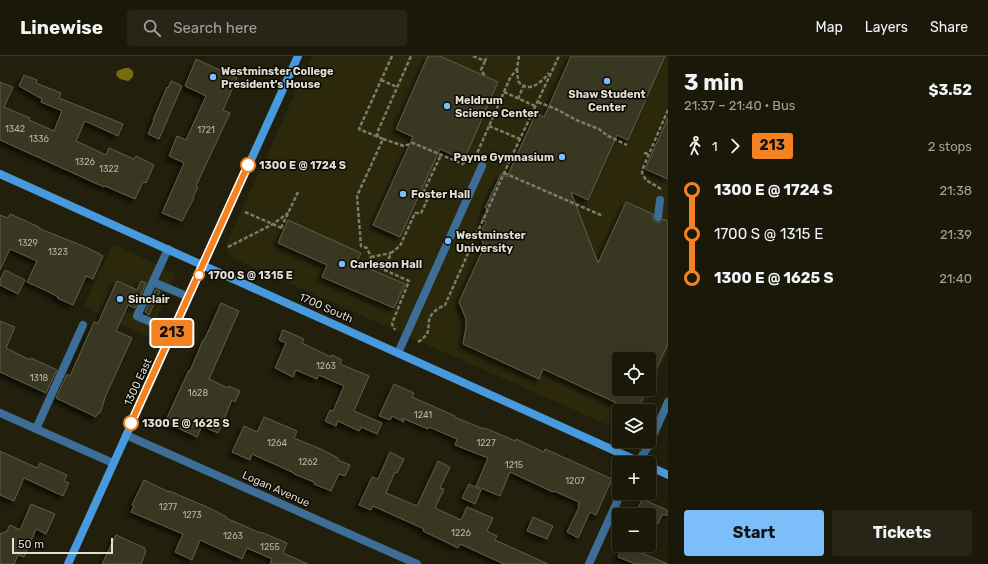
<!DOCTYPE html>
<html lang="en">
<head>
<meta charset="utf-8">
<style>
  body { margin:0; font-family:Rubik,sans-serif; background:#272517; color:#f1f3f6; height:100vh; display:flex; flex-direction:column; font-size:15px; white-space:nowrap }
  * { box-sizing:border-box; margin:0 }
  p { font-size:13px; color:#9fa09c }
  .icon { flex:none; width:22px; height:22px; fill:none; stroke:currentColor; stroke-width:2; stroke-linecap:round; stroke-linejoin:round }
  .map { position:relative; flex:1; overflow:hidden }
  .side { display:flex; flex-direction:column; background:#1a1809; width:320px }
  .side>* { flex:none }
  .badge { padding:0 8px; border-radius:3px; font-size:14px; line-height:26px }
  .tools { position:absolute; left:612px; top:296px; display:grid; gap:8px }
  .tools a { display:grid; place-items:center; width:44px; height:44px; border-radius:4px; background:#1a1809; box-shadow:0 2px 10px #0003,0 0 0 1px #38372a; font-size:20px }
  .scale { position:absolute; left:12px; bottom:10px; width:101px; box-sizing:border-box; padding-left:4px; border:2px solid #dfded1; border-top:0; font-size:11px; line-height:14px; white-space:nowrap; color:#dfded1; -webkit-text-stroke:3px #0a0903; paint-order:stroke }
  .map>.badge { position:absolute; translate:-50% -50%; box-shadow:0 0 0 2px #fff }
  .legs { display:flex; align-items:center; gap:6px; height:44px; padding:0 16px; font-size:13px }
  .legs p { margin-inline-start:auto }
  .overview { display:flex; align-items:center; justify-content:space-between; height:68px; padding:0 16px }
  h1 { font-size:22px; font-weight:700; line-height:30px }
  .primary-button { display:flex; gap:8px; margin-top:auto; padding:8px 16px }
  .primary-button a { flex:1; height:46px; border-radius:4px; background:#7cbef9; color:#111; font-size:16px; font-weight:700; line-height:46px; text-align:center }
  .primary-button a+a { background:#272517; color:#f1f3f6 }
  ul { padding:0 16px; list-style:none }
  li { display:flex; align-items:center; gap:14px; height:44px; font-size:15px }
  li i { display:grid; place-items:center; width:6px; height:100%; margin:0 5px; background:currentColor }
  li i::after { content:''; width:10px; height:10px; margin:-5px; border:3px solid; border-radius:50%; background:#1a1809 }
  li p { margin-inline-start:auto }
  li:first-child i { background:linear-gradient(#0000 50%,currentColor 0) }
  li:last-child i { background:linear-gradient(currentColor 50%,#0000 0) }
  header { display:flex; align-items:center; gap:24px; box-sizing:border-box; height:56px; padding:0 20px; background:#1a1809; border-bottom:1px solid #38372a }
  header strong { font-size:19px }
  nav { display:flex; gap:22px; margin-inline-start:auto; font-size:14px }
  .search { width:280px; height:36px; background:#272517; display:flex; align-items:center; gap:10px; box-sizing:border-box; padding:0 14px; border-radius:4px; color:#9fa09c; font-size:15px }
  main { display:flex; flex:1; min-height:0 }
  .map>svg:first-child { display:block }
  .built { fill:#2b280c; fill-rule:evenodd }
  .water { fill:#746a10 }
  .building { fill:#393722; stroke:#605e48; filter:url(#shadow) }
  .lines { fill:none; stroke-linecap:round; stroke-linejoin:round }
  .path { stroke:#7d7b6b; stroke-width:2.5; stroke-dasharray:4 2; stroke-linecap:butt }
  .lane { stroke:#3d6e98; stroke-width:8 }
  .street { stroke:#3d6e98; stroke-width:8 }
  .secondary { stroke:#489ade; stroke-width:8 }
  .line-1-casing { stroke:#fff; stroke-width:9 }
  .line-1 { stroke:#f58220; stroke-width:6 }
  .poi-dot { fill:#7cbef9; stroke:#0a0903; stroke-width:1.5 }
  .stop-1-dot { fill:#fff; stroke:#f58220; stroke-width:2 }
  .labels { text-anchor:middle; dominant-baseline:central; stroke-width:3; stroke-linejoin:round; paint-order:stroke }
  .number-label { font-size:9px; fill:#b6b4a5 }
  .poi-label { font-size:11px; font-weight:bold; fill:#dfded1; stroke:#0a0903; text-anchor:start }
  .stop-label { font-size:11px; font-weight:bold; fill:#dfded1; stroke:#0a0903; text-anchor:start }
  .street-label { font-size:11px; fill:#dfded1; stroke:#0a0903 }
</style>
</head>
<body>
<header>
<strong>Linewise</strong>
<div class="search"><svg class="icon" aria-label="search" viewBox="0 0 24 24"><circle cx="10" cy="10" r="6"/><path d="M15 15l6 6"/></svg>Search here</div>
<nav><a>Map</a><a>Layers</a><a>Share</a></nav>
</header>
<main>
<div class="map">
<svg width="668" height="508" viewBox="0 0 668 508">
  <defs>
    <filter id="shadow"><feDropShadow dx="-3.5" dy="3.5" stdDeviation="2" flood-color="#0009"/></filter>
  </defs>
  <rect width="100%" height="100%" fill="#22200c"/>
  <g class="built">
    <path d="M312,0H668V295L642,355H619V374L237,204L229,199L226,191L229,182ZM619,303H649V333H619Z"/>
    <path d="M113,188L176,218L148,281L84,251Z"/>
  </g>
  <path class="water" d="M125,12H129L133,15C134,20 132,23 128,25L120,23L116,19L117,15Z"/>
  <g class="building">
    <path d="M428,0H440L498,26L464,104L440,93L400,181L373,169L413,81L396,73Z"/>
    <path d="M571,0H665L628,84L617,79L588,144L571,136L598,207L626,146L653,158V163L655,166H660L663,163L668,165V288L649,329V303H619V333H647L637,355H634L543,313L539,323L463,288L466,271V263L459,246L484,191L480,178L486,166L482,164L488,153L485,152L501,118L507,121L536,57L544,61Z"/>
    <path d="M196,3L237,22L223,54L230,57L196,130L198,131L193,141L194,142L182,165L162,157L184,107L169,100L177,80L186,84L206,40L185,30Z"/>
    <path d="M24,19L37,24L36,27L61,37L59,42L123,68L118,80L85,65L76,85L106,99L109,92L134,103L136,100L154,109L146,127L143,126L135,143L105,130L104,131L0,84V26L13,31L4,51L30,62L29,64L54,75L62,55L41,46L42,43L19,30Z"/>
    <path d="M171,25L182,30L159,83L148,78L154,64H153L167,31L168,32Z"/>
    <path d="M668,62V123L645,113Z"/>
    <path d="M10,158L39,171L38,172L88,192L103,200L93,223L86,220L73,249L57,242L58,241L49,236L27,226L37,205L10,193L0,214V159L8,162Z"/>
    <path d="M288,164L361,197L356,207L405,228L394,252L322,221L327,209L278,187Z"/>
    <path d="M5,214L25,224L18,238L0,229V224Z"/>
    <path d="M117,225L137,234L141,225L146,227L135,252L128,249L116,275L132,282L106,339L100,357H98L96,361L56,342L67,318L70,320L94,266L98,267Z"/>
    <path d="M156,233L160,235L149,259L145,256Z"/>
    <path d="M221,247L239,255L209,323L228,332L229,330L240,335L235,346L232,344L218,377L202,370L197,381L165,366L189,314L190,315L203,284H204L207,278Z"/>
    <path d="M0,265L15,271L6,292L30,304L31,302L57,314L46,337L0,316Z"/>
    <path d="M283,274L304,283L302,287L331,301L332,299L342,304L340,308L369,320L354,355L382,367L377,378L361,371L359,375L338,365L336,370L325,365L330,354L333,355L344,330L319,319L317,323L296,314L293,321L275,312L286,287L279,284Z"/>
    <path d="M394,328L414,337L412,341L455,360L454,361L484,373L485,372L515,385L516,383L544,396L545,393L612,423L596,459L590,456L578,482L567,476L579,451L578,450L579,446L554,435L553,436L510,416L500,440L476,430L488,402L455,389L457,383L429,371L428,373L402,362L404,366L392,360L390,364L379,360Z"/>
    <path d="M264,361L297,375L294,382L323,394L338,402V404L350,409L345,420L339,418L331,435L314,428V426L294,418V417L252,398L250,404L232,396L244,370L257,376Z"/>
    <path d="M0,395L37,412L40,407L67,419L64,425L69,427L63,440L24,422L14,445L0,439Z"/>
    <path d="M390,396L404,403L397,417L395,416L386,437L417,450L438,405L450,411L440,432L444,433L435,452L461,464L467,451L493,462L487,475L497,480L495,484L548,508H504L460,488L458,492L423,475L424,473L373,450L371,454L359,449L372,421L378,423Z"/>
    <path d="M144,424L169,436V435L205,450L227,461L226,462L260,477L261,476L287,487L283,497L308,508H270L272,503L247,492L242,503L200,484L192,504L175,496L183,478L131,456L134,450L132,449Z"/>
    <path d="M469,428L481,434L475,448L462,442Z"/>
    <path d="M642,443L665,453L668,455V459H662L658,468L649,464V459H635Z"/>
    <path d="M31,448L55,458L46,478L36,473L24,501L18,499L14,508H0V478L7,475L10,469L20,474Z"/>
    <path d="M533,461L553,470L547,483L527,475Z"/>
    <path d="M116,479L145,492L144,494L146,495L141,508H102Z"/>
    <path d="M623,489L668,508H635L618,501Z"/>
  </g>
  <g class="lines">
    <g class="path">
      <path d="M392,0L359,73L383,83L357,140L361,190L367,192L371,201L369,207L409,225L393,265L392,268L395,274"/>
      <path d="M473,0L485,5L487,0"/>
      <path d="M485,5L481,14L485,20"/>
      <path d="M517,13L518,25C528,38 541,27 549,17"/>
      <path d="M381,24L397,31"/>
      <path d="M504,36L510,22L517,13L519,0"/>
      <path d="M518,43L523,31"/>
      <path d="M538,46L558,54L576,64L599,73L608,80L627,89"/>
      <path d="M489,70L520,83"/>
      <path d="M378,81L377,77L411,0"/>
      <path d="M383,83L404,90L413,87L463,108L467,101L475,102L504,36L535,50"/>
      <path d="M644,97L649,98"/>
      <path d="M504,117L603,160"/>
      <path d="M661,133L646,124L642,117L643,112L668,54"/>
      <path d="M245,156L284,173"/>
      <path d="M281,172L298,136"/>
      <path d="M228,191L273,168L288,157"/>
      <path d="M371,201L391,197"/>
      <path d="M384,214L391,197L400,190L415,157H421L429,140L424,135L441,99"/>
      <path d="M418,286C435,276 424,269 432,258C435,254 441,251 445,249L504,117L559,0"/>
    </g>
    <g class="lane">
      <path d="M658,161L660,144"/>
      <path d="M168,193L137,260L173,276"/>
      <path d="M153,226L189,241"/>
      <path d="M398,297L482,110"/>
      <path d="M36,373L83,269"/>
    </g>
    <g class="street">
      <path d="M0,357L113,407"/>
      <path d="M126,379L417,508"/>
      <path d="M637,407L648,391L668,346"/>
      <path d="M589,508L621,437"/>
    </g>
    <g class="secondary">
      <path d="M0,118L642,407"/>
      <path d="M649,410L668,419"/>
      <path d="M68,508L298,0"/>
    </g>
  </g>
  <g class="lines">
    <g class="line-1-casing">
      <path id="line-1" d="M131,367L248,109"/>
    </g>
    <use href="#line-1" class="line-1"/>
  </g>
  <g class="poi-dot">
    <circle cx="213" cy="21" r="4"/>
    <circle cx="607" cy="25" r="4"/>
    <circle cx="447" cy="50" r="4"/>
    <circle cx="562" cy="101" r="4"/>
    <circle cx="403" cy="138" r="4"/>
    <circle cx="448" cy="185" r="4"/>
    <circle cx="342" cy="208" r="4"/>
    <circle cx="120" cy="243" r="4"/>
  </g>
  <g class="stop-1-dot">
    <circle cx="248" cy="109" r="7"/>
    <circle cx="199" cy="219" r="5"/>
    <circle cx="131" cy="367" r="7"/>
  </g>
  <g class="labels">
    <g class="number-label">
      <text x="15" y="73">1342</text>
      <text x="206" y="74">1721</text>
      <text x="39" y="83">1336</text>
      <text x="85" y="106">1326</text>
      <text x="109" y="113">1322</text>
      <text x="28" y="187">1329</text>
      <text x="58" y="196">1323</text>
      <text x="326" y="310">1263</text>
      <text x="39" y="322">1318</text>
      <text x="198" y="337">1628</text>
      <text x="423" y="359">1241</text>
      <text x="277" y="387">1264</text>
      <text x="486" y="387">1227</text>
      <text x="308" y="406">1262</text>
      <text x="514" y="409">1215</text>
      <text x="575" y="425">1207</text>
      <text x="168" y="451">1277</text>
      <text x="192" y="459">1273</text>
      <text x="461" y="477">1226</text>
      <text x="233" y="480">1263</text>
      <text x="270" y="491">1255</text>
    </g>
    <g class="poi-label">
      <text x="221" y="15">Westminster College<tspan x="221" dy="13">President's House</tspan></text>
      <text x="607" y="38" text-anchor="middle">Shaw Student<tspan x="607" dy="13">Center</tspan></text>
      <text x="455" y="44">Meldrum<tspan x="455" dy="13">Science Center</tspan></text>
      <text x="554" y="101" text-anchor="end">Payne Gymnasium</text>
      <text x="411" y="138">Foster Hall</text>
      <text x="456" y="179">Westminster<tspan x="456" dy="13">University</tspan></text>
      <text x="350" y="208">Carleson Hall</text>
      <text x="128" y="243">Sinclair</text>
    </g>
    <g class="stop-label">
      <text x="259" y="109">1300 E @ 1724 S</text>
      <text x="208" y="219">1700 S @ 1315 E</text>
      <text x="142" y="367">1300 E @ 1625 S</text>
    </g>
    <g class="street-label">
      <text transform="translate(326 252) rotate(24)">1700 South</text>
      <text transform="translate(138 326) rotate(-65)">1300 East</text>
      <text transform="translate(276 433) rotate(24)">Logan Avenue</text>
    </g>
  </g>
</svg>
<div class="tools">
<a><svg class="icon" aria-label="locate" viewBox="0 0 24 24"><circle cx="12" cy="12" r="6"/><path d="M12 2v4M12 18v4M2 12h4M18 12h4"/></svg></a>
<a><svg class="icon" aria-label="layers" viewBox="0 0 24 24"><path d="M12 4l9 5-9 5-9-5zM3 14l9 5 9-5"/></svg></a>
<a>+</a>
<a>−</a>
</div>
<div class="scale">50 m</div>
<b class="badge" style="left:172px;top:277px;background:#f58220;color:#111">213</b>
</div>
<section class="side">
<div class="overview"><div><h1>3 min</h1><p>21:37 – 21:40 · Bus</p></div><b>$3.52</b></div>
<div class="legs"><svg class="icon" aria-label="walk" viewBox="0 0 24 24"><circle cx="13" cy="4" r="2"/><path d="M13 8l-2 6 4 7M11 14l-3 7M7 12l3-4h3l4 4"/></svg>1<svg class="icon" aria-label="forward" viewBox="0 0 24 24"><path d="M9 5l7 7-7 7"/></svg><b class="badge" style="background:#f58220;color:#111">213</b><p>2 stops</p></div>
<ul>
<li><i style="color:#f58220"></i><b>1300 E @ 1724 S</b><p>21:38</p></li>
<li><i style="color:#f58220"></i><span>1700 S @ 1315 E</span><p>21:39</p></li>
<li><i style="color:#f58220"></i><b>1300 E @ 1625 S</b><p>21:40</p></li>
</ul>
<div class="primary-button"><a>Start</a><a>Tickets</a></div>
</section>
</main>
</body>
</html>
